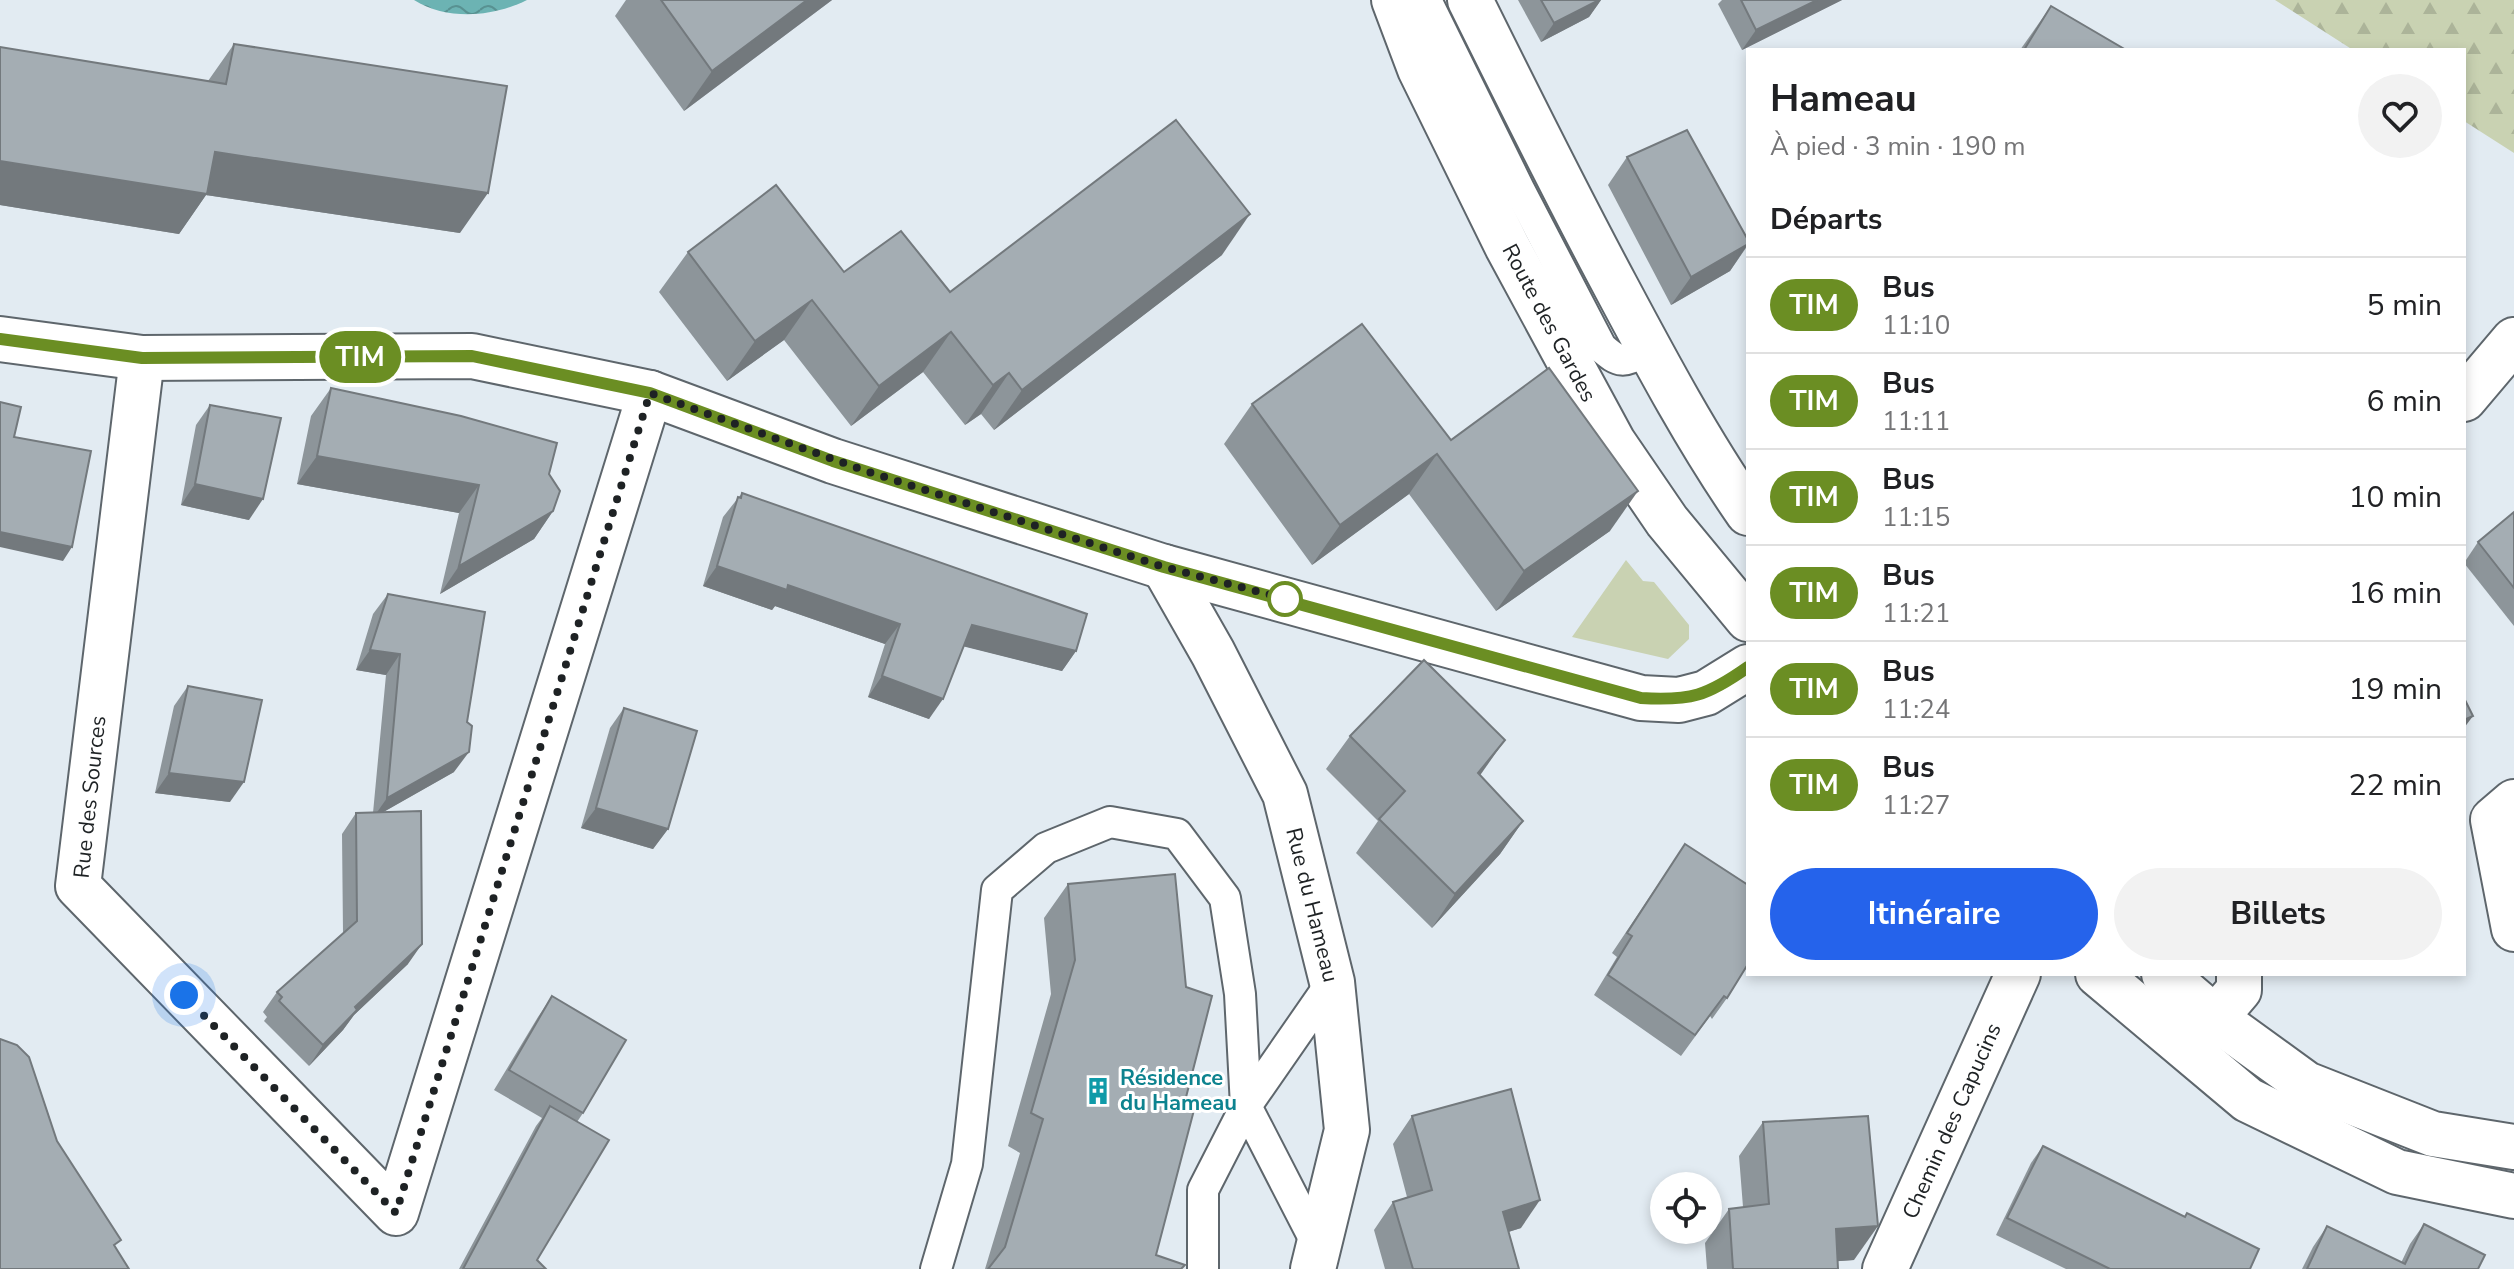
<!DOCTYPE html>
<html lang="fr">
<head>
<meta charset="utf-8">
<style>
  body { margin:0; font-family:"Nunito Sans",sans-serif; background:#f2f2f2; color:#202124; height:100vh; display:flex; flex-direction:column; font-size:30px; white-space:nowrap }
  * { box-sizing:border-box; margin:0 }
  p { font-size:26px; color:#757577 }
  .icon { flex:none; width:44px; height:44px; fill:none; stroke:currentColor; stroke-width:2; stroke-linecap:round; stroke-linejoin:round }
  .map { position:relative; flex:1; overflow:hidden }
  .sheet { position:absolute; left:1746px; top:48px; width:720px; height:928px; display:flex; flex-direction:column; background:#fff; border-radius:0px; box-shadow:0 4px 12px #0003 }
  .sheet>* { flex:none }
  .badge { padding:0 16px; border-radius:26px; font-size:28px; line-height:52px }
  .tools { position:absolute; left:1650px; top:1172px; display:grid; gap:16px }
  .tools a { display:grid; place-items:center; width:72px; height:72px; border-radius:50%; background:#fff; box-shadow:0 4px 12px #0003; font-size:40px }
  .you { position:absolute; width:40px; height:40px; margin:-20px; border:6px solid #fff; border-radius:50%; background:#1a73e8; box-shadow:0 0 0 12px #1a73e833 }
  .map>.badge { position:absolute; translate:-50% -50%; box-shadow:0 0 0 4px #fff }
  h2 { padding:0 24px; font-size:30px; line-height:72px }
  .round { display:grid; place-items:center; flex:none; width:84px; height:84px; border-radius:42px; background:#f2f2f2 }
  .head { display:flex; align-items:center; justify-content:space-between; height:136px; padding:0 24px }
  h1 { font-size:38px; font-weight:700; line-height:60px }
  .action { display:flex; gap:16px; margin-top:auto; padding:16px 24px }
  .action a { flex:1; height:92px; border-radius:48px; background:#2563eb; color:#fff; font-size:32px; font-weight:700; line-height:92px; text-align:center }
  .action a+a { background:#f2f2f2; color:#202124 }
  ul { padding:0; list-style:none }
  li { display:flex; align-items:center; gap:24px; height:96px; padding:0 24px; border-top:2px solid #e0e0e0 }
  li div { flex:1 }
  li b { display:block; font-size:30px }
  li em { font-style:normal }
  li .badge { min-width:88px; font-weight:700; text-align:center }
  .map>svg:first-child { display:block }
  .grass { fill:#c9d2b2 }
  .forest { fill:url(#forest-firs) }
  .water { fill:url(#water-waves) }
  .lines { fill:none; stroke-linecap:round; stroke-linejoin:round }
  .lane-casing { stroke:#5e666c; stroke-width:34 }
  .street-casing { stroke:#5e666c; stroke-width:48 }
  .secondary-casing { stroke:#5e666c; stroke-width:48 }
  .lane { stroke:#fff; stroke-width:30 }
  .street { stroke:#fff; stroke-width:44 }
  .secondary { stroke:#fff; stroke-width:44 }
  .wall { fill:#8d959a }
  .shaded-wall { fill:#73797d }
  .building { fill:#a4adb3; stroke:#73797d; stroke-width:2 }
  .line-casing { stroke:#fff; stroke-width:18 }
  .line { stroke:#6b8e23; stroke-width:12 }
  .walk { stroke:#1e2224; stroke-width:8; stroke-dasharray:0 14.4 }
  .stop-dot { fill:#fff; stroke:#6b8e23; stroke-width:4 }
  .labels { text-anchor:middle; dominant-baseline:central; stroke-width:6; stroke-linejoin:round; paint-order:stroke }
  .street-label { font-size:22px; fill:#1e2224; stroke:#fff }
  .culture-label { font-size:22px; font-weight:bold; fill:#0d838f; stroke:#fff; text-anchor:start }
</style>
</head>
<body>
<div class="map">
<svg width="2514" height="1269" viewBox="0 0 2514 1269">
  <defs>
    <pattern id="forest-firs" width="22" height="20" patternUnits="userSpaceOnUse" patternTransform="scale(2)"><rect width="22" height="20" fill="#c9d2b2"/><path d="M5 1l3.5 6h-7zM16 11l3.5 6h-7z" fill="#acb499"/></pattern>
    <pattern id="water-waves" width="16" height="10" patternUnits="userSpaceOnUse" patternTransform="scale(2)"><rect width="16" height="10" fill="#6cb3b3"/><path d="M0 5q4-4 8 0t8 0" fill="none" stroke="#589191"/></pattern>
  </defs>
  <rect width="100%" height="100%" fill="#e2ebf2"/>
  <path class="grass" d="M1626,560L1643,581L1654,582L1689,625V639L1668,659L1572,637Z"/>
  <path class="forest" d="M2275,0H2514V153L2464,121V50H2353Z"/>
  <path class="water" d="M414,0H527C493,17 448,21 414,0Z"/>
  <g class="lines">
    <g class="lane-casing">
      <g id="lane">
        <path d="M1426,0L1519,189L1601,347C1622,366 1625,361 1648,349"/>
        <path d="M1318,1246L1246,1106L1332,982"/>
        <path d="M936,1269L967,1164L997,890L1046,848L1110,822L1177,834L1225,898L1240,994L1246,1106L1203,1190V1269"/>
      </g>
    </g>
    <g class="street-casing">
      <g id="street">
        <path d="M0,339L142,358L472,356L650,393L833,461L1164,567L1641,698L1679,700L1706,693L1748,667"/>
        <path d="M142,358L78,886L396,1213L650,393"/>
        <path d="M2464,399L2514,340"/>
        <path d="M1164,567L1213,653L1285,794L1332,982L1347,1130L1313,1269"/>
        <path d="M2514,802L2493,820L2514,929"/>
        <path d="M2215,1018L2239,990V974"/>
        <path d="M1885,1269L2018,974"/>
      </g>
    </g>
    <g class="secondary-casing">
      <g id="secondary">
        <path d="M1394,0L1420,69L1507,246L1613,442L1667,521L1748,619"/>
        <path d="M1470,0C1518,97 1565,192 1616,287C1657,364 1698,441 1748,513"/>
        <path d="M2098,974L2248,1100L2397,1172L2514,1196"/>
        <path d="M2164,974L2215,1018L2306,1084L2433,1134L2514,1147"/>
      </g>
    </g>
    <use href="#lane" class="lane"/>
    <use href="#street" class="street"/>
    <use href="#secondary" class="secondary"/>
  </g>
  <g class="wall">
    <path d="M626,0H832L684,111L615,16Z"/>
    <path d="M1518,0H1601L1589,17L1541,42Z"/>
    <path d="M1722,0H1842L1742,50L1718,4Z"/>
    <path d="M2051,6L2126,50H2020Z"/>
    <path d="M234,44L460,233L206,195L179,234L0,205V47L208,81Z"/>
    <path d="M1627,157L1748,240V245L1730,271L1671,305L1608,185Z"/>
    <path d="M688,252L844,272L950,292L1222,255L994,430L981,414L965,425L923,372L851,426L784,340L727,381L659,292Z"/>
    <path d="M331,388L549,474L553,511L534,539L440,594L459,513L297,484L311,416Z"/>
    <path d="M1252,404L1451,440L1610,531L1496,611L1409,494L1312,565L1224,444Z"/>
    <path d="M210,405L249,520L181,505L196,425Z"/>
    <path d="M742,493L1076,651L1062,671L964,646L929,719L868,697L885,644L775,606L772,610L703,586L723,517Z"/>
    <path d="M2514,512V626L2464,563L2478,542Z"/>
    <path d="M388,594L454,772L383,812L408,964L354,1015L343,1030L309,1066L264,1021L267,1017L263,1012L277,992L343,933L342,834L356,813H373L386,675L356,670L373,614Z"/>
    <path d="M188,686L230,802L155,793L174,706Z"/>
    <path d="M624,708L668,829L653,849L581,828L610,728Z"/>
    <path d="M1350,736L1480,775L1523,821L1500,854L1432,928L1356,853L1378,821L1326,769Z"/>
    <path d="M1685,844L1727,998L1712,1019L1710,1016L1681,1056L1594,995L1617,957L1612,953Z"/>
    <path d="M1068,884L1184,1105L1156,1255L1182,1269H985L1020,1153L1008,1146L1051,994L1044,918Z"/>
    <path d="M552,996L583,1113L577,1122L537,1260L546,1269H459L536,1126L542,1118L494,1090L538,1017Z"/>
    <path d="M1412,1116L1521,1228L1508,1232L1519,1269H1385L1374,1230L1393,1202L1407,1197L1393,1144Z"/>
    <path d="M1763,1122L1854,1260L1838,1261V1269H1707L1705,1243L1729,1209L1743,1207L1739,1156Z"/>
    <path d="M2043,1146L2250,1269H2066L1996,1235L2031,1163Z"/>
    <path d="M2424,1224L2478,1269H2302L2313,1247L2327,1226L2401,1263L2410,1244Z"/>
  </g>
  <g class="shaded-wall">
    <path d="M807,0H832L684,111L712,71Z"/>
    <path d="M1599,0H1601L1589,17L1541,42L1554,23Z"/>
    <path d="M1817,0H1842L1742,50L1756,30Z"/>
    <path d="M215,152L488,193L460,233L206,195L179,234L0,205V161Z"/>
    <path d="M1250,214L1222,255L994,430L1022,390Z"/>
    <path d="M1748,244L1730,271L1671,305L1691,277Z"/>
    <path d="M812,300L784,340L727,381L755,341Z"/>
    <path d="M951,332L923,372L851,426L879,386Z"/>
    <path d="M1009,373L981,414L965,425L993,385Z"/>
    <path d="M1437,454L1409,494L1312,565L1340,525Z"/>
    <path d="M317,456L479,485L459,513L297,484Z"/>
    <path d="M195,484L263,499L249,520L181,505Z"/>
    <path d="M1638,491L1610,531L1496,611L1524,571Z"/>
    <path d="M553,511L534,539L440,594L459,566Z"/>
    <path d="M0,532L72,547L63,561L0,547Z"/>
    <path d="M717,566L788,585L900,624L885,644L775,606L772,610L703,586Z"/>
    <path d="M972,625L1076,651L1062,671L958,645Z"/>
    <path d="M370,650L400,654L386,675L356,670Z"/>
    <path d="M882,676L943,699L929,719L868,697Z"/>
    <path d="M2473,716L2464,728V720Z"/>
    <path d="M1505,740L1481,774L1454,806L1478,773Z"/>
    <path d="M469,752L454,772L373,818L387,798Z"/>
    <path d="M169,773L244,782L230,802L155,793Z"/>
    <path d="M596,808L668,829L653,849L581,828Z"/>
    <path d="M1523,821L1500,854L1432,928L1455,894Z"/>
    <path d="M422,944L408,964L354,1015L343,1030L309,1066L323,1045L355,1007Z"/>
    <path d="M1540,1200L1521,1228L1483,1240L1503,1212Z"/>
    <path d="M1878,1226L1854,1260L1813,1263L1836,1229Z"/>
  </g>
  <g class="building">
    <path d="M661,0H807L712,71Z"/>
    <path d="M1541,0H1599L1554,23Z"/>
    <path d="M1741,0H1817L1756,30Z"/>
    <path d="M2051,6L2126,50H2024Z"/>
    <path d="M234,44L507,86L488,193L215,152L207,194L0,161V47L226,84Z"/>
    <path d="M1176,120L1250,214L1022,390L1009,373L993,385L951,332L879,386L812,300L755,341L688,252L776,185L844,272L901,231L950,292Z"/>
    <path d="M1687,130L1748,240V244L1691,277L1627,157Z"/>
    <path d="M1362,324L1451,440L1549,368L1638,491L1524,571L1437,454L1340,525L1252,404Z"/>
    <path d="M331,388L461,416L557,443L549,474L560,491L553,511L459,566L479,485L317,456Z"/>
    <path d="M0,402L21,407L14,437L91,451L72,547L0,532Z"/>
    <path d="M210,405L281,418L263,499L195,484Z"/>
    <path d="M742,493L1087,614L1076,651L972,625L943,699L882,676L900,624L788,585L787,590L717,566L738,497L741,498Z"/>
    <path d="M2514,512V588L2478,542Z"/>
    <path d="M388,594L485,612L467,722L472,726L469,752L387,798L400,654L370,650Z"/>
    <path d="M1424,660L1505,740L1478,773L1523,821L1455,894L1379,819L1405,791L1350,736Z"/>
    <path d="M188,686L262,700L244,782L169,773Z"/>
    <path d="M2464,698L2473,716L2464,720Z"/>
    <path d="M624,708L697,731L668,829L596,808Z"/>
    <path d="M421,811L422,944L355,1007L357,1010L323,1045L279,1001L282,997L277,992L357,921L356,813Z"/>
    <path d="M1685,844L1748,885V964L1727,998L1724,996L1695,1035L1608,975L1632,936L1627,933Z"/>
    <path d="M1175,874L1186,987L1212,996L1184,1105L1194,1110L1156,1255L1185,1265L1181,1269H988L1005,1247L1043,1119L1031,1113L1075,960L1068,884Z"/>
    <path d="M552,996L626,1040L583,1113L509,1070Z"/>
    <path d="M0,1039L17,1045L29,1057L57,1141L121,1240L114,1245L129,1269H0Z"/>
    <path d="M1511,1089L1540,1200L1503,1212L1519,1269H1413L1393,1202L1432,1190L1412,1116Z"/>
    <path d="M550,1106L609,1140L537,1260L546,1269H463Z"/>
    <path d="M1868,1116L1878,1226L1836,1229L1838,1269H1733L1729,1209L1769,1204L1763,1122Z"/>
    <path d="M2043,1146L2185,1217L2187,1213L2259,1249L2250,1269H2110L2007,1218Z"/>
    <path d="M2424,1224L2485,1255L2478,1269H2307L2327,1226L2405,1264Z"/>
  </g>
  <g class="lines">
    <g class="line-casing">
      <path id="line" d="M0,339L142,358L472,356L650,393L833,461L1164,567L1641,698C1691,701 1707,696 1748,667"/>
    </g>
    <use href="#line" class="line"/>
    <path class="walk" d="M184,995L396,1213L650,393L863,470L1164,567L1298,602L1285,599"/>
  </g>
  <defs>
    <g id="building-bare" transform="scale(2.16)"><path d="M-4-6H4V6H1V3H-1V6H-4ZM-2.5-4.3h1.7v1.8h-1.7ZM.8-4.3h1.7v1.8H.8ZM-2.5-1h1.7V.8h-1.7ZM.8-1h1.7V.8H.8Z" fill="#0f9aa8" stroke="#fff" stroke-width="2.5" paint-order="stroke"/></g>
  </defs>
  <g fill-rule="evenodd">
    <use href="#building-bare" x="1098" y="1091"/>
  </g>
  <circle class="stop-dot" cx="1285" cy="599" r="16"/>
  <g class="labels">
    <g class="street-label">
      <text transform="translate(1549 323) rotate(62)">Route des Gardes</text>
      <text transform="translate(90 797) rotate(-84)">Rue des Sources</text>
      <text transform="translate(1312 905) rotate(76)">Rue du Hameau</text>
      <text transform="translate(1952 1121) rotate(-66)">Chemin des Capucins</text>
    </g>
    <g class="culture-label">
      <text x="1120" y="1078">Résidence<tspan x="1120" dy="25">du Hameau</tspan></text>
    </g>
  </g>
</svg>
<div class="tools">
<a><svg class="icon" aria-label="locate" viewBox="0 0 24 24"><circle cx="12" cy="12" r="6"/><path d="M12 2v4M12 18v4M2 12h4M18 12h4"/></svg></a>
</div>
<div class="you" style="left:184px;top:995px"></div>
<b class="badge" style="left:360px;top:357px;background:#6b8e23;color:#fff">TIM</b>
<section class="sheet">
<div class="head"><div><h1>Hameau</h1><p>À pied · 3 min · 190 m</p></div><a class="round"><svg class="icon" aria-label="heart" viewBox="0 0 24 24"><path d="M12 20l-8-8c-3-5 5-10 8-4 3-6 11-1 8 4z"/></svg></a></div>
<h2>Départs</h2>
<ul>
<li><span class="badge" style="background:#6b8e23;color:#fff">TIM</span><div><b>Bus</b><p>11:10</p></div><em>5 min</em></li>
<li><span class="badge" style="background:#6b8e23;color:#fff">TIM</span><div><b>Bus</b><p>11:11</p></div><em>6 min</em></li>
<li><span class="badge" style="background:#6b8e23;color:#fff">TIM</span><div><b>Bus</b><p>11:15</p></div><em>10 min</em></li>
<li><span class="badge" style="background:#6b8e23;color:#fff">TIM</span><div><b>Bus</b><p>11:21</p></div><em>16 min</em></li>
<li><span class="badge" style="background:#6b8e23;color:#fff">TIM</span><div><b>Bus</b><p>11:24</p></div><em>19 min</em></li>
<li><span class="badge" style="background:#6b8e23;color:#fff">TIM</span><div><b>Bus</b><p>11:27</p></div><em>22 min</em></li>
</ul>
<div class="action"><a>Itinéraire</a><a>Billets</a></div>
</section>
</div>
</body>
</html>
